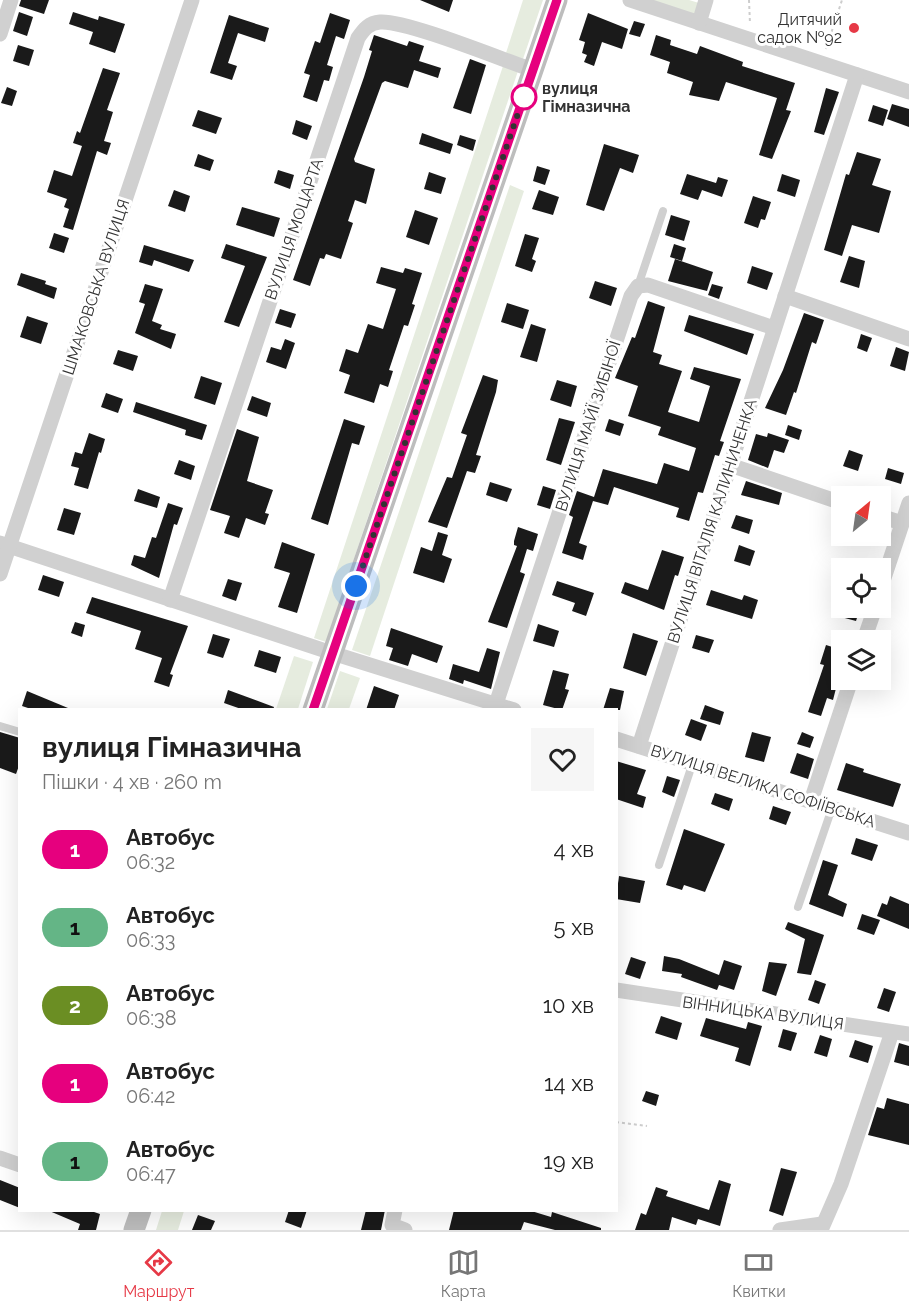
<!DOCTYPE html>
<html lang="uk">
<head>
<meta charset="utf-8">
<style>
  body { margin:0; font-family:Raleway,sans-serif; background:#f6f6f6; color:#222; height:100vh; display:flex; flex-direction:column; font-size:22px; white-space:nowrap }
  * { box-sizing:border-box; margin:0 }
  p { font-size:20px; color:#767676 }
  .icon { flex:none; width:33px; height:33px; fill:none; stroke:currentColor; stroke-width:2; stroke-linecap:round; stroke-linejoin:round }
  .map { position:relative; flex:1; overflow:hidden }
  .sheet { position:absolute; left:18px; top:708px; width:600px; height:504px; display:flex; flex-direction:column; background:#fff; border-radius:0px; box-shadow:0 6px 24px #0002 }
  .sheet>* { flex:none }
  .badge { padding:0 12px; border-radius:20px; font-size:21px; line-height:39px }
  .needle { width:39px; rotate:29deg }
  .fabs { position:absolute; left:831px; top:486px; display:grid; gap:12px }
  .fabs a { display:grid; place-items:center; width:60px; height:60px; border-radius:0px; background:#fff; box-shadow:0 6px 24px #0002; font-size:30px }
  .you { position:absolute; width:30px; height:30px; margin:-15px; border:4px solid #fff; border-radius:50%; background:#1a73e8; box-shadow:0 0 0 9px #1a73e833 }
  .map>.badge { position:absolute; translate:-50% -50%; box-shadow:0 0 0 3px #fff }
  .round { display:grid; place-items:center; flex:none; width:63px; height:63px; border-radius:0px; background:#f6f6f6 }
  .summary { display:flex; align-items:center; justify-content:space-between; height:102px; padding:0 24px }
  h1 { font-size:28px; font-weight:700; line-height:45px }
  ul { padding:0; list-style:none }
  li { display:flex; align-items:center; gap:18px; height:78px; padding:0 24px }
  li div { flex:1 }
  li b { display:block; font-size:22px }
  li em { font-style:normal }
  li .badge { min-width:66px; font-weight:700; text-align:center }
  .tabs { display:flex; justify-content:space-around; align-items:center; height:84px; border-top:2px solid #e0e0e0; background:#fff; font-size:16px; color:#767676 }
  .tabs a { display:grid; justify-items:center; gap:3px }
  .tabs .selected { color:#e63946 }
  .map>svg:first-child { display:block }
  .green { fill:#e6ecdf }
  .building { fill:#1a1a1a }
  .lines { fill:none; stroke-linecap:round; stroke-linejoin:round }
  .path { stroke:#cdcdcd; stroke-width:2; stroke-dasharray:3 3; stroke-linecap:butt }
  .lane { stroke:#d0d0d0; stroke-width:8 }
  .street { stroke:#d0d0d0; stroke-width:15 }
  .secondary { stroke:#bdbdbd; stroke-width:21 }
  .line-casing { stroke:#fff; stroke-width:14 }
  .line { stroke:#e6007e; stroke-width:9 }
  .walk { stroke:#333; stroke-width:6; stroke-dasharray:0 10.8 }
  .poi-dot { fill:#e63946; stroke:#fff; stroke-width:2 }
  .stop-dot { fill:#fff; stroke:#e6007e; stroke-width:3 }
  .labels { text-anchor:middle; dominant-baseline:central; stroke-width:6; stroke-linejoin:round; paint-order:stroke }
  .poi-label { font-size:16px; fill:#333; stroke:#fff; text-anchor:end }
  .stop-label { font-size:16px; font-weight:bold; fill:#333; stroke:#fff; text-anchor:start }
  .street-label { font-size:16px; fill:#333; stroke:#fff }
</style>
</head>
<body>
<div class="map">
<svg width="909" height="1230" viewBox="0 0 909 1230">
  <rect width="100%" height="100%" fill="#fff"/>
  <g class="green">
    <path d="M523,0H543L523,59L506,53Z"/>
    <path d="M651,0H689L699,3L696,15Z"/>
    <path d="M503,66L518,71L326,642L314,638Z"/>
    <path d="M510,185L524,191L370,656L352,650Z"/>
    <path d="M294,656L313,662L298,709H276Z"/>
    <path d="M340,671L360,678L349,709H327Z"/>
    <path d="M162,1211H184L178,1230H156Z"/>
  </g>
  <g class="building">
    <path d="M21,0H49L44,14L19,6Z"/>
    <path d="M420,0H453L449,12Z"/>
    <path d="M19,12L33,17L27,36L13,31Z"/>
    <path d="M73,12L98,20L99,16L125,24L115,53L89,44L93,32L69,24Z"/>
    <path d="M330,13L350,20L344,39L336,36L327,65L333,67L329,81L324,80L317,102L303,97L310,75L304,73L315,41L320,43Z"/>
    <path d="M588,13L628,29L622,49L602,42L594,66L584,62L587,55L582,53L585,42L579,40Z"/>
    <path d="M229,15L269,28L265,42L238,33L228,63L237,66L232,80L210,73Z"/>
    <path d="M634,21L645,24L640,37L629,34Z"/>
    <path d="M374,35L407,46L409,41L424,46L419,61L441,68L438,78L414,70L408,88L385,81L382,83L354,159L355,162L375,169L366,204L355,200L348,221L353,223L341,259L326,254L324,259L320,258L310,286L293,280L364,77L372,51L369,50Z"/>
    <path d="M656,35L671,40L670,45L697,54L700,46L743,62L742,66L795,83L786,110L791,111L772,159L759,155L777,98L726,82L719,101L689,95L693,82L667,73L670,62L650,55Z"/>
    <path d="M18,45L34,50L29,66L13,61Z"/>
    <path d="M470,59L486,65L471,114L453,108Z"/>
    <path d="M103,68L120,73L107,110L113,112L104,141L111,143L107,155L97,151L73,230L63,227L69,209L64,207L67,199L47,192L54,170L72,176L82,146L73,143L77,131L80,133Z"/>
    <path d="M7,87L17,91L12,106L1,103Z"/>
    <path d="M826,88L839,92L824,135L814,132Z"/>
    <path d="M892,104L909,109V127L887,119Z"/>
    <path d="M873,105L888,110L883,126L868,121Z"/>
    <path d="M198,110L222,118L216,134L192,126Z"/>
    <path d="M296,120L312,126L307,140L292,134Z"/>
    <path d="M422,133L453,144L450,154L419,144Z"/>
    <path d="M460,135L476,140L473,151L457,145Z"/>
    <path d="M604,144L639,155L633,173L620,168L604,211L586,205Z"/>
    <path d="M857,152L881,159L872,185L891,191L879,233L852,225L842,256L824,250L846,174L849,175Z"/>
    <path d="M198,154L214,160L210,171L194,166Z"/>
    <path d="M537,166L550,170L545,185L533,181Z"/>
    <path d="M278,170L294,175L290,189L274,183Z"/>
    <path d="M429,172L446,178L441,194L424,189Z"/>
    <path d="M687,174L716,183L718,177L728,180L722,197L702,190L698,200L680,194Z"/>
    <path d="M782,174L800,180L795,197L777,191Z"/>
    <path d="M174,190L190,196L185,212L168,206Z"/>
    <path d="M539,190L559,197L553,215L532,209Z"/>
    <path d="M753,196L771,202L765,220L761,219L758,228L744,223Z"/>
    <path d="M242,207L280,218L274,237L236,225Z"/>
    <path d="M415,210L438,218L429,245L406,237Z"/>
    <path d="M671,215L690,221L684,241L665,235Z"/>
    <path d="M54,233L69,238L64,253L49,248Z"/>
    <path d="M525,234L539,238L532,259L536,261L532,272L515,266Z"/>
    <path d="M226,244L267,257L239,327L224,322L245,266L221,258Z"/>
    <path d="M674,244L686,248L682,261L670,257Z"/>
    <path d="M144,245L194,260L189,272L154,260L152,266L139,262Z"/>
    <path d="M849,256L865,261L859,288L840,282Z"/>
    <path d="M675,259L713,272L707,291L668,281Z"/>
    <path d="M752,266L773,273L767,290L747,283Z"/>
    <path d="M381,267L403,273L405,268L422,273L412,304L415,305L408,326L404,325L389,370L393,371L388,387L380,384L374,403L344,393L350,375L339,371L346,349L358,353L368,324L383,329L396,289L376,283Z"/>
    <path d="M21,273L46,281L45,284L57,288L54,299L17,285Z"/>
    <path d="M595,281L617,288L611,306L589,298Z"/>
    <path d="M145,284L163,289L152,321L162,325L160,329L176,334L171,349L135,333L145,304L139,302Z"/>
    <path d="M712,284L723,287L719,299L708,295Z"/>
    <path d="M648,301L665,307L653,352L662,355L659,364L682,371L668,412L699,422L710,386L690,379L694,367L741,379L720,441L724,442L719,456L715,455L703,493L698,492L689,521L676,517L679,508L614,487L608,505L593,501L579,543L587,546L583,560L562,553L573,517L569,515L577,491L594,497L603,469L657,484L664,463L689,471L696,448L658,435L661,427L628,416L638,386L615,378L632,337L635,338Z"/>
    <path d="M507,303L529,310L523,329L501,322Z"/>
    <path d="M280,309L296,314L291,328L275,323Z"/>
    <path d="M804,313L824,320L816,344L812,342L796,393L794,392L786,415L765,408L783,370Z"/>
    <path d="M689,315L754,334L747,355L684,331Z"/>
    <path d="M27,316L48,323L41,344L20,337Z"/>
    <path d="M531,324L546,329L537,362L520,357Z"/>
    <path d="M861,334L872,338L867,352L857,348Z"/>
    <path d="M285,339L295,343L286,369L266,362L271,347L281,350Z"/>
    <path d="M896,347L909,352L905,371L890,366Z"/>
    <path d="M118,350L138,356L133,371L113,364Z"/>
    <path d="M483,375L498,380L496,392L476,455L481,456L475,473L467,471L447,528L428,522L447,477L452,478L467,435L461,433Z"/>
    <path d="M201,376L222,383L215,405L194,398Z"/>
    <path d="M557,380L577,386L571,407L550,400Z"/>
    <path d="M106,393L123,399L118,413L101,407Z"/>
    <path d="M252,396L271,403L267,417L247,410Z"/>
    <path d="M136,402L207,425L202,440L185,435L186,430L133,412Z"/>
    <path d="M559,418L575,422L561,465L546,460Z"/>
    <path d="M344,419L365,426L359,445L352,443L328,525L311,519Z"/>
    <path d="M609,419L624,424L620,436L605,431Z"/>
    <path d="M788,425L802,430L799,440L785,435Z"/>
    <path d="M237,429L259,437L247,481L273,490L265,513L269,514L265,525L246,518L239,538L224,533L230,516L210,510Z"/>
    <path d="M89,433L105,439L101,453L99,452L88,489L74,485L79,468L71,466L75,452L82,454Z"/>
    <path d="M768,433L789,440L784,453L774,450L768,468L748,460L756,434L767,437Z"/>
    <path d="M849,450L863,455L858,471L843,466Z"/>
    <path d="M179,460L195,466L191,480L174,474Z"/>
    <path d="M888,468L904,473L901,484L885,479Z"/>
    <path d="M746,481L782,493L779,505L741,495Z"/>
    <path d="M490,482L512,489L507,502L486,495Z"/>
    <path d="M543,486L556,490L550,509L537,505Z"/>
    <path d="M138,489L160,497L157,508L134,501Z"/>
    <path d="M168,503L183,508L177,525L174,524L159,578L131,565L134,555L145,558L152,537L156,538Z"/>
    <path d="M64,508L81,513L74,535L57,530Z"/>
    <path d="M736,515L753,520L749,534L731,528Z"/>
    <path d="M518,527L538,534L533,551L527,549L520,572L525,574L507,628L488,622L517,546L514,545V541Z"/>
    <path d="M438,532L448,535L442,555L452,559L444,583L413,573L421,547L432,551Z"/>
    <path d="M282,542L315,554L297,613L278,607L290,573L274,568Z"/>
    <path d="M739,545L755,551L750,566L734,561Z"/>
    <path d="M662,550L684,557L678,576L675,575L664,610L621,593L625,582L648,590Z"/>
    <path d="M43,575L64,582L59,597L38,590Z"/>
    <path d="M228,579L242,583L236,601L222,596Z"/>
    <path d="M557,581L594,593L586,616L572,611L575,603L552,595Z"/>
    <path d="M711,590L742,600L744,595L758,600L752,619L706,605Z"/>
    <path d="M92,597L188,626L170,674L173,675L169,687L154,682L162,658L135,649L141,631L86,613Z"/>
    <path d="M844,608H860L856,621L841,617Z"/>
    <path d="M75,622L85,625L82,637L71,633Z"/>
    <path d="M538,624L559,631L554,647L533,641Z"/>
    <path d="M391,628L443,646L437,663L412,654L408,666L389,660L393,648L386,646Z"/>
    <path d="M633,633L658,641L646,676L623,668Z"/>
    <path d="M213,634L230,639L223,658L207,653Z"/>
    <path d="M696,635L714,640L709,653L692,648Z"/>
    <path d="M826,645L842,650V665L833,700L827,698L821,716L808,712L824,665L820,664Z"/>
    <path d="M487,648L500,652L491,689L464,680L463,684L449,679L453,664L479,672Z"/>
    <path d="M259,650L281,657L276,673L254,666Z"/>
    <path d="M553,670L569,674L565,689L569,690L562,710L543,705Z"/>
    <path d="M374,686L399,695L394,710H366Z"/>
    <path d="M610,688L624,691L620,710H603Z"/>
    <path d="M228,690L274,707L273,710H244L224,703Z"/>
    <path d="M27,691L68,708V710H34L22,706Z"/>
    <path d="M705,705L724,712L720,725L700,719Z"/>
    <path d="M691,719L707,725L701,741L685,735Z"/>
    <path d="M0,732L20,738V763L16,774L0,768Z"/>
    <path d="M752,732L771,737L764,762L745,757Z"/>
    <path d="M802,732L814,737L810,748L797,744Z"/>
    <path d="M797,753L814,759L808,779L790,773Z"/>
    <path d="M616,761L646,770L637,794L646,797L643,808L616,799Z"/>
    <path d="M846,763L864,769L863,772L901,784L893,807L837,790Z"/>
    <path d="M667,776L680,780L674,797L662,792Z"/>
    <path d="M715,793L733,799L729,811L711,804Z"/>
    <path d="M773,806L791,812L786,825L769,819Z"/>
    <path d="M684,829L725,844L705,892L684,885L682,890L666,885Z"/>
    <path d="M856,838L878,845L872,861L851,854Z"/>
    <path d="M823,860L838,865L828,895L847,904L843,917L809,904Z"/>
    <path d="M619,876L645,881L640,903L616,899Z"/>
    <path d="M890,896L909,904V929L877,916L882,903L887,905Z"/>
    <path d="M862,914L880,920L874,935L857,929Z"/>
    <path d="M788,922L824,935L811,975L797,973L805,939L785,929Z"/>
    <path d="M664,956L679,959L719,975L724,960L742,966L734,990L719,985L717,990L681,977L682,974L662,971Z"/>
    <path d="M631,957L646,962L640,979L625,974Z"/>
    <path d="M769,962L787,964L776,996L762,991Z"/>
    <path d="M815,980L826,984L819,1004L808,1000Z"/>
    <path d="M884,988L896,992L889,1012L877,1008Z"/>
    <path d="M661,1016L682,1023L677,1040L655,1033Z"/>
    <path d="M706,1018L746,1029L748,1022L762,1026L750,1066L735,1061L739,1048L700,1036Z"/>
    <path d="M783,1029L797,1033L791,1051L778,1047Z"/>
    <path d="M820,1035L832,1039L827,1057L814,1053Z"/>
    <path d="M855,1040L873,1046L868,1063L849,1057Z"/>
    <path d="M899,1043L909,1046V1066L894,1062Z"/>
    <path d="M646,1091L659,1095L656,1106L642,1101Z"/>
    <path d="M887,1098L909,1104V1145L868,1135L877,1107L884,1109Z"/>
    <path d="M781,1168L797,1172L783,1216L769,1211Z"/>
    <path d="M0,1180L20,1188V1208L0,1200Z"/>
    <path d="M719,1180L731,1184L720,1226L698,1219L696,1225L672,1217L669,1230H635L641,1213L646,1215L656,1187L668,1191L666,1196L709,1210Z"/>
    <path d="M47,1210H88L100,1214L96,1230H78L80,1224Z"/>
    <path d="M289,1210H307L301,1228L285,1222Z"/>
    <path d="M366,1210H385L381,1230H361Z"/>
    <path d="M454,1210H528L551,1217L552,1212L601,1228V1230H555L524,1222L521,1230H449Z"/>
    <path d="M198,1215L215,1221L211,1230H192Z"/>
  </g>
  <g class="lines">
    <g class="path">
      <path d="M749,0L750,24"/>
      <path d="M826,49L842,0"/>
      <path d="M616,1122L647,1126"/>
    </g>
    <g class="lane">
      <path d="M638,286L663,211"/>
      <path d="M0,726L20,732"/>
      <path d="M659,865L693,762"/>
      <path d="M798,907L832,808"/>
    </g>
    <g class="street">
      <path d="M630,0L909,92"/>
      <path d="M699,23L706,0"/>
      <path d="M0,34L11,0"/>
      <path d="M785,296L909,339"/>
      <path d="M730,465L842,503"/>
      <path d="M880,516L902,523"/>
      <path d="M0,543L332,653L514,710"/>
      <path d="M0,574L192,0"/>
      <path d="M880,590L909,503"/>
      <path d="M170,600L358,38C364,29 369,23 380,22C406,20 503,60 533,70"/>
      <path d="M864,640L875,608"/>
      <path d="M496,704L631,296L638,286L648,285L774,328"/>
      <path d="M616,739L909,833"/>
      <path d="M639,746L857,75"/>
      <path d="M811,801L851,680"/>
      <path d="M616,990L909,1034"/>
      <path d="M0,1158L20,1165"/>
      <path d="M395,1210L392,1225L405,1230"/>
      <path d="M780,1230L822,1224"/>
      <path d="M821,1230L841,1184L892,1032"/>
    </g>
    <g class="secondary">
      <path d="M313,710L557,0"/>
      <path d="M134,1230L141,1210"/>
    </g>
  </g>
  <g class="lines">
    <g class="line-casing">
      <path id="line" d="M313,710L557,0"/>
    </g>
    <use href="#line" class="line"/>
    <path class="walk" d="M356,586L525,93L524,97"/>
  </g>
  <circle class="poi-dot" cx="854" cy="28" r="6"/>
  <circle class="stop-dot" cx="524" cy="97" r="12"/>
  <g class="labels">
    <g class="poi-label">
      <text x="842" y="19">Дитячий<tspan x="842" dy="18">садок №92</tspan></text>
    </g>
    <g class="stop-label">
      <text x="542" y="88">вулиця<tspan x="542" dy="18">Гімназична</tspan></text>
    </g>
    <g class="street-label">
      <text transform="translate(294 229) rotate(-71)">ВУЛИЦЯ МОЦАРТА</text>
      <text transform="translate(96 287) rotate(-72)">ШМАКОВСЬКА ВУЛИЦЯ</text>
      <text transform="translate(588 426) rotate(-72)">ВУЛИЦЯ МАЙЇ ЗИБІНОЇ</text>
      <text transform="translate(712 521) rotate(-72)">ВУЛИЦЯ ВІТАЛІЯ КАЛИНИЧЕНКА</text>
      <text transform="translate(763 786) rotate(18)">ВУЛИЦЯ ВЕЛИКА СОФІЇВСЬКА</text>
      <text transform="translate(763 1013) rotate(8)">ВІННИЦЬКА ВУЛИЦЯ</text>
    </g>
  </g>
</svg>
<div class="fabs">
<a><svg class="needle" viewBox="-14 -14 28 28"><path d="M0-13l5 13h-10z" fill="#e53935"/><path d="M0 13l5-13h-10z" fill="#767676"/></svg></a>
<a><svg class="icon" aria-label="locate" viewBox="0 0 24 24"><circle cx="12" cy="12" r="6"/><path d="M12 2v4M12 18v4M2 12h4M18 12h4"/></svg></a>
<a><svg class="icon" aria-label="layers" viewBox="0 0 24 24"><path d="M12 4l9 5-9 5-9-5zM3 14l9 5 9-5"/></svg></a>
</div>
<div class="you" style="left:356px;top:586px"></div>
<section class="sheet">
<div class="summary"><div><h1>вулиця Гімназична</h1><p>Пішки · 4 хв · 260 m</p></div><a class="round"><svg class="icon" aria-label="heart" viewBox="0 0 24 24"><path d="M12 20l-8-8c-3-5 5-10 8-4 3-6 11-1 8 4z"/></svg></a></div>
<ul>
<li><span class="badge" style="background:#e6007e;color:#fff">1</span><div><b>Автобус</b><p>06:32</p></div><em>4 хв</em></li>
<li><span class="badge" style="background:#64b586;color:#111">1</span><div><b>Автобус</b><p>06:33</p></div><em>5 хв</em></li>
<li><span class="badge" style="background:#6b8e23;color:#fff">2</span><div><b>Автобус</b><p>06:38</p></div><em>10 хв</em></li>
<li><span class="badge" style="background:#e6007e;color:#fff">1</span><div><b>Автобус</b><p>06:42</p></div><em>14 хв</em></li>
<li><span class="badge" style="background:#64b586;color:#111">1</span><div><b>Автобус</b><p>06:47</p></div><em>19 хв</em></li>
</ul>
</section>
</div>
<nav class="tabs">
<a class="selected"><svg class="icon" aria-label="directions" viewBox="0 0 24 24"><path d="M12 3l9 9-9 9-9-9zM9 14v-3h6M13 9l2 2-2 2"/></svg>Маршрут</a>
<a><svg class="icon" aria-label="map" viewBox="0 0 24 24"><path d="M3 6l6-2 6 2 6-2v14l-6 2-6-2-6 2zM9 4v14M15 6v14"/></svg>Карта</a>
<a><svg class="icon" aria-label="tickets" viewBox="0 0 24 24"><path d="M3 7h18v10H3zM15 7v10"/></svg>Квитки</a>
</nav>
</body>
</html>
